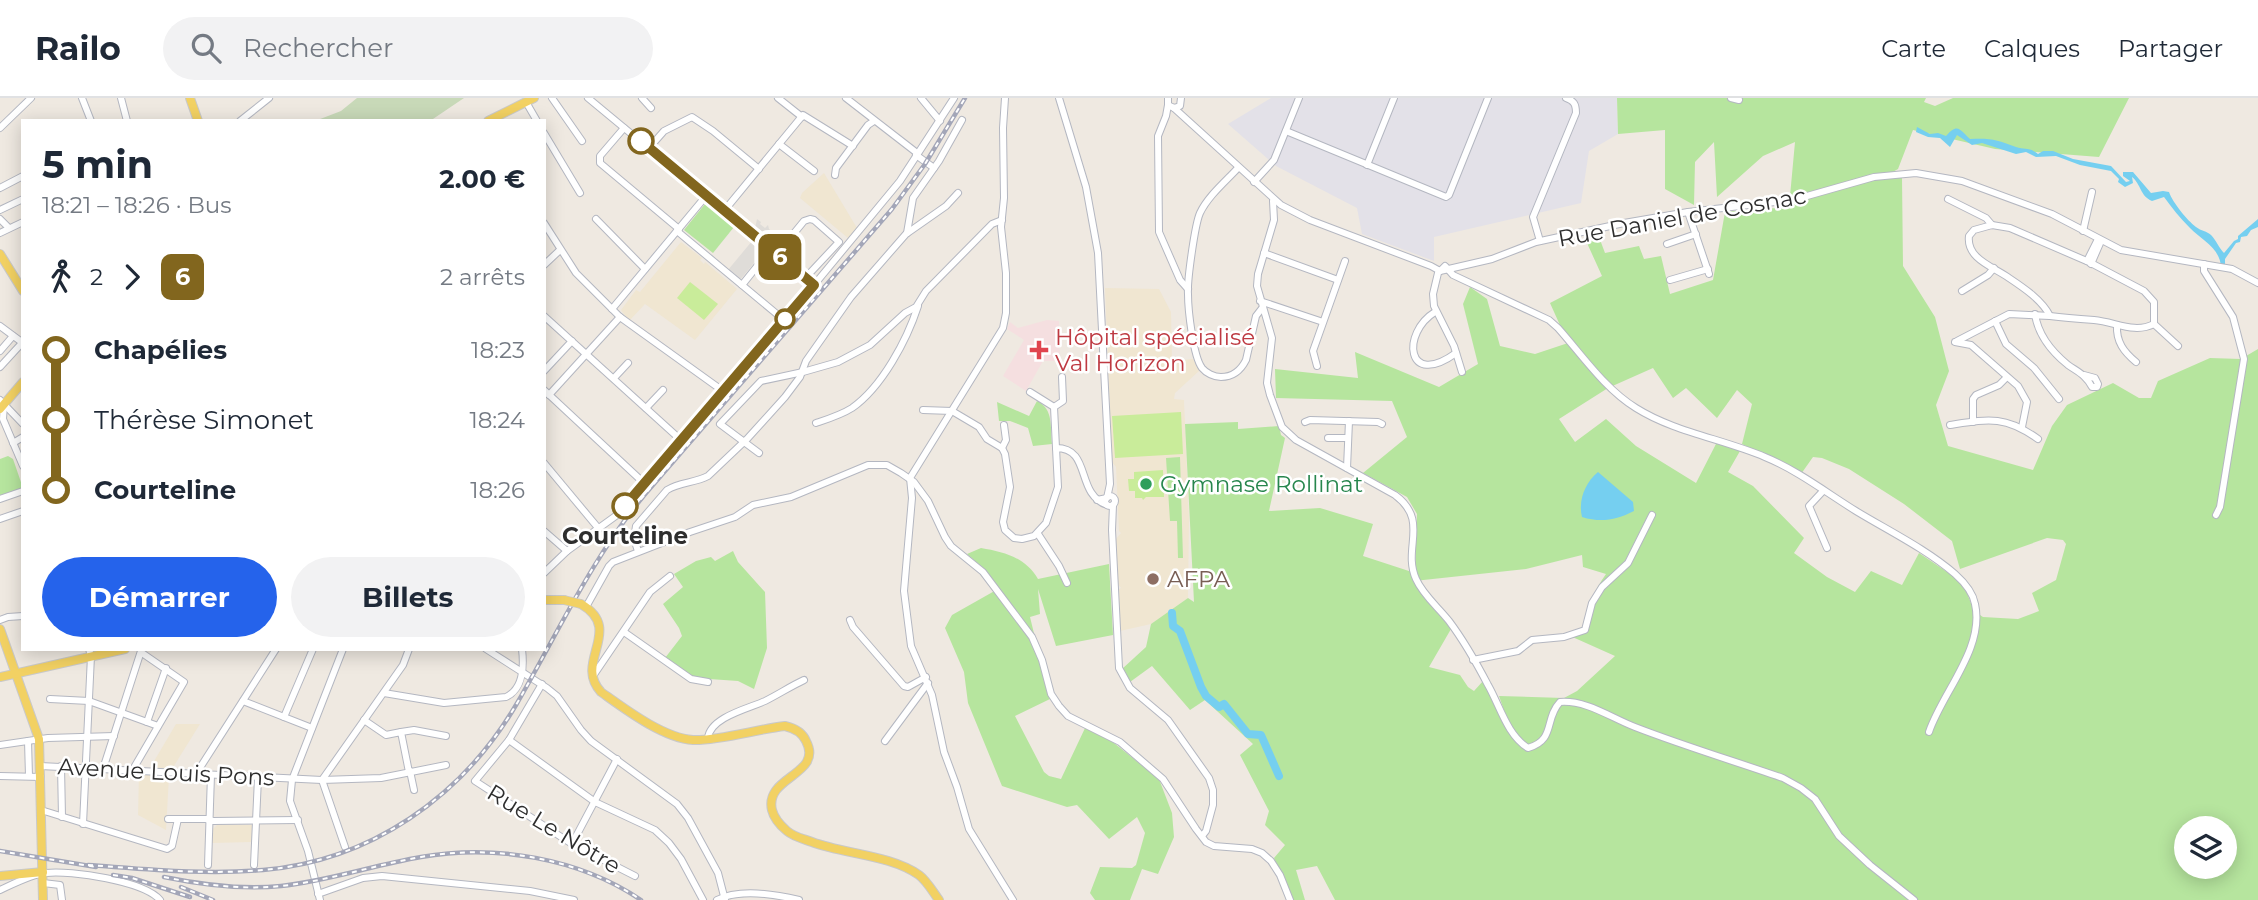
<!DOCTYPE html>
<html lang="fr">
<head>
<meta charset="utf-8">
<style>
  body { margin:0; font-family:Montserrat,sans-serif; background:#f2f2f3; color:#1f2937; height:100vh; display:flex; flex-direction:column; font-size:26px; white-space:nowrap }
  * { box-sizing:border-box; margin:0 }
  p { font-size:23px; color:#747a83 }
  .icon { flex:none; width:38px; height:38px; fill:none; stroke:currentColor; stroke-width:2; stroke-linecap:round; stroke-linejoin:round }
  .map { position:relative; flex:1; overflow:hidden }
  .side { position:absolute; left:21px; top:21px; width:525px; height:532px; display:flex; flex-direction:column; background:#fff; border-radius:0px; box-shadow:0 4px 18px #0003 }
  .side>* { flex:none }
  .badge { padding:0 14px; border-radius:10px; font-size:24px; line-height:46px }
  .controls { position:absolute; left:2174px; top:718px; display:grid; gap:14px }
  .controls a { display:grid; place-items:center; width:63px; height:63px; border-radius:50%; background:#fff; box-shadow:0 4px 18px #0003; font-size:35px }
  .map>.badge { position:absolute; translate:-50% -50%; box-shadow:0 0 0 4px #fff }
  .legs { display:flex; align-items:center; gap:10px; height:77px; padding:0 21px; font-size:23px }
  .legs p { margin-inline-start:auto }
  .summary { display:flex; align-items:center; justify-content:space-between; height:119px; padding:0 21px }
  h1 { font-size:38px; font-weight:700; line-height:52px }
  .cta { display:flex; gap:14px; margin-top:auto; padding:14px 21px }
  .cta a { flex:1; height:80px; border-radius:42px; background:#2563eb; color:#fff; font-size:28px; font-weight:700; line-height:80px; text-align:center }
  .cta a+a { background:#f2f2f3; color:#1f2937 }
  ul { padding:0 21px; list-style:none }
  li { display:flex; align-items:center; gap:24px; height:70px; font-size:26px }
  li i { display:grid; place-items:center; width:10px; height:100%; margin:0 9px; background:currentColor }
  li i::after { content:''; width:18px; height:18px; margin:-9px; border:5px solid; border-radius:50%; background:#fff }
  li p { margin-inline-start:auto }
  li:first-child i { background:linear-gradient(#0000 50%,currentColor 0) }
  li:last-child i { background:linear-gradient(currentColor 50%,#0000 0) }
  header { display:flex; align-items:center; gap:42px; box-sizing:border-box; height:98px; padding:0 35px; background:#fff; border-bottom:2px solid #e0e1e3 }
  header strong { font-size:33px }
  nav { display:flex; gap:38px; margin-inline-start:auto; font-size:24px }
  .search { width:490px; height:63px; background:#f2f2f3; display:flex; align-items:center; gap:18px; box-sizing:border-box; padding:0 24px; border-radius:38px; color:#747a83; font-size:26px }
  .map>svg:first-child { display:block }
  .industrial { fill:#e3e1e8 }
  .education { fill:#f0e6d1 }
  .medical { fill:#f5dfe0 }
  .green { fill:#b6e59e; fill-rule:evenodd }
  .cemetery { fill:#c8d9b8 }
  .pitch { fill:#c9ec9a }
  .plaza { fill:#dfdcd8 }
  .water { fill:#75cff0 }
  .lines { fill:none; stroke-linecap:round; stroke-linejoin:round }
  .river { stroke:#75cff0; stroke-width:8 }
  .minor-casing { stroke:#b4b7c1; stroke-width:8 }
  .major-casing { stroke:#c9c9c9; stroke-width:10 }
  .minor { stroke:#fff; stroke-width:6 }
  .major { stroke:#f2d163; stroke-width:8 }
  .rail-casing { stroke:#a3a6b8; stroke-width:4.5 }
  .rail { stroke:#fff; stroke-width:2; stroke-dasharray:5; stroke-linecap:butt }
  .major-bridge-casing { stroke:#c9c9c9; stroke-width:10; stroke-linecap:butt }
  .major-bridge { stroke:#f2d163; stroke-width:8 }
  .line-1-casing { stroke:#fff; stroke-width:16 }
  .line-1 { stroke:#82661e; stroke-width:10 }
  .stop-1-dot { fill:#fff; stroke:#82661e; stroke-width:3.5 }
  .health-dot { fill:#e0444e; stroke:#fff; stroke-width:2.5 }
  .leisure-dot { fill:#2e9e5b; stroke:#fff; stroke-width:2.5 }
  .education-dot { fill:#8d6e63; stroke:#fff; stroke-width:2.5 }
  .labels { text-anchor:middle; dominant-baseline:central; stroke-width:5; stroke-linejoin:round; paint-order:stroke }
  .street-label { font-size:23px; fill:#2e2e2e; stroke:#fff }
  .health-label { font-size:23px; fill:#be3a42; stroke:#fff; text-anchor:start }
  .leisure-label { font-size:23px; fill:#27864d; stroke:#fff; text-anchor:start }
  .stop-label { font-size:23px; font-weight:bold; fill:#2e2e2e; stroke:#fff }
  .education-label { font-size:23px; fill:#785e54; stroke:#fff; text-anchor:start }
</style>
</head>
<body>
<header>
<strong>Railo</strong>
<div class="search"><svg class="icon" aria-label="search" viewBox="0 0 24 24"><circle cx="10" cy="10" r="6"/><path d="M15 15l6 6"/></svg>Rechercher</div>
<nav><a>Carte</a><a>Calques</a><a>Partager</a></nav>
</header>
<div class="map">
<svg width="2258" height="802" viewBox="0 0 2258 802">
  <rect width="100%" height="100%" fill="#efe9e1"/>
  <path class="industrial" d="M1271,0H1617L1618,36L1589,53L1581,105L1434,139V163L1362,136L1357,110L1276,68L1228,26Z"/>
  <g class="education">
    <path d="M824,75L857,130L848,140L800,100L802,95Z"/>
    <path d="M681,144L702,160L700,162L704,166L705,164L737,191L695,242L645,206L629,223L621,212L636,192L640,194Z"/>
    <path d="M1105,190L1159,191L1171,214L1172,263L1193,261L1199,273L1175,295L1174,301L1184,302L1189,422L1188,500L1151,526L1120,533L1118,492L1121,490L1118,486L1116,441L1121,435L1119,433L1116,369L1112,364Z"/>
    <path d="M176,626H200L172,671L150,670Z"/>
    <path d="M139,676L169,678L166,732L138,717Z"/>
    <path d="M217,727H252L251,744L212,745V732Z"/>
  </g>
  <path class="medical" d="M1047,222L1059,223L1060,263H1043L1026,293L1003,278L1024,242L1007,231L1010,224L1018,230Z"/>
  <g class="green">
    <path d="M1617,0H1926L1924,4L1935,8L1953,0H2129L2099,59L1995,51L1913,32L1898,71L1882,80H1902L1903,168L1935,219L1949,273L1936,307L1948,348L2033,372L2052,328L2067,307L2113,285L2139,300H2151L2158,283L2210,260L2241,261L2258,251V802H1335L1317,768L1296,772L1305,802H1293L1274,760L1285,747L1265,727L1269,713L1240,657L1253,646L1205,602L1190,612L1152,568L1130,584L1122,571L1146,549L1151,526L1188,500L1194,504L1185,326L1238,324V331L1279,328L1281,337L1285,340L1269,413L1320,410L1373,426L1363,458L1415,475L1417,416L1407,399L1363,375L1407,339L1392,303L1276,300L1275,271L1358,280L1355,254L1439,289L1478,266L1463,206L1470,189L1487,201L1500,248L1535,256L1568,245L1550,205L1602,178L1587,145L1599,139L1605,155L1639,148L1644,161L1661,158L1670,196L1713,182L1725,114L1789,109L1795,44L1763,58L1717,99L1714,44L1695,64L1694,107L1665,91V32L1618,36ZM1653,270L1673,300L1686,290L1717,320L1737,292L1752,306L1742,346L1801,376L1813,359L1822,360L1849,371L1904,406L1952,443L1960,471L2047,440L2063,442L2066,446L2056,482L2032,495L2039,513L2018,521L1983,519L1974,513L1965,490L1953,478L1919,455L1902,487L1871,473L1855,494L1827,479L1794,455L1804,440L1753,388L1728,374L1740,353L1717,344L1696,385L1636,348L1606,321L1575,344L1559,321L1608,290ZM1582,457L1583,469L1606,476C1594,493 1588,508 1584,529L1568,537L1615,558L1577,593L1564,600L1499,598L1505,615L1500,618L1483,583L1474,593L1468,589L1460,577L1429,569L1451,531L1414,483L1526,471ZM2186,730H2224V768H2186Z"/>
    <path d="M705,106L734,129L713,155L684,132Z"/>
    <path d="M1037,303C1054,311 1050,329 1052,346L1033,348L1028,330L1010,323H999L997,304L1029,318Z"/>
    <path d="M8,358L13,361L23,390L0,399V361Z"/>
    <path d="M1180,359L1183,460H1178L1177,423H1170L1166,360Z"/>
    <path d="M981,450C1004,454 1025,459 1038,481L1109,466L1113,537L1056,548L1038,491L1040,516L1030,519L1050,601L1015,618L1044,674L1049,678L1061,681L1086,628L1109,641L1159,681L1172,715L1174,739L1158,776L1142,771L1130,802H1095L1090,795L1100,769L1132,770L1136,767L1145,735L1137,719L1109,741L1077,707L1067,709L1002,688L968,605L964,574L945,530L952,517L998,491L982,469L967,456Z"/>
    <path d="M733,453L738,464L765,494L767,550L754,591L738,583L695,580L665,560L682,538L679,530L663,506L683,489L674,476L696,463L711,459L715,463Z"/>
  </g>
  <path class="cemetery" d="M357,0H464L430,23H315L341,13Z"/>
  <g class="pitch">
    <path d="M690,184L718,206L704,222L677,200Z"/>
    <path d="M1181,314L1183,356L1115,360L1112,318Z"/>
    <path d="M1163,372L1164,399H1146L1143,402L1142,400H1135V393H1129L1128,381H1134V374Z"/>
  </g>
  <path class="plaza" d="M757,121L761,124L760,126L765,130L768,127L769,131L785,144L777,153L763,154L740,182L728,172L757,137L754,135Z"/>
  <g class="water">
    <path d="M1917,29L1930,36L1938,35L1946,38C1958,24 1960,32 1970,41C1992,40 1997,42 2016,49C2025,52 2030,49 2038,56L2043,53H2053L2073,61L2111,68L2126,84L2130,83L2123,78V74H2133L2151,95L2163,93L2169,94C2173,105 2187,122 2196,129C2201,133 2207,133 2211,137C2216,142 2219,150 2224,155L2234,143L2238,141V138L2258,121V129L2251,132L2247,138L2241,139L2240,144L2236,145L2225,161V168L2221,169C2220,150 2202,142 2190,130C2180,120 2172,110 2164,99L2152,103C2140,98 2141,86 2132,79L2133,85L2125,89L2118,84L2119,81L2111,73L2080,67L2056,58L2036,59L2026,54L2016,56L1982,45L1972,47L1957,37L1950,49L1940,40L1928,39L1916,34Z"/>
    <path d="M1598,374L1633,404L1634,413C1616,422 1601,425 1582,419C1578,402 1585,385 1598,374Z"/>
  </g>
  <g class="lines">
    <path class="river" d="M1172,515L1173,528L1180,533L1201,589L1206,598L1219,609L1224,606L1248,636L1261,637L1279,678"/>
    <g class="minor-casing">
      <g id="minor">
        <path d="M82,0L91,23"/>
        <path d="M121,0L127,23"/>
        <path d="M552,0L582,43"/>
        <path d="M588,0L814,187"/>
        <path d="M642,0L651,10"/>
        <path d="M778,0L802,19"/>
        <path d="M846,0L917,55"/>
        <path d="M921,0L940,23"/>
        <path d="M1059,0L1086,89L1098,155L1110,386L1107,400L1097,402"/>
        <path d="M1168,0V7L1174,10L1180,8L1181,0"/>
        <path d="M1731,0L1739,2"/>
        <path d="M526,4L537,23"/>
        <path d="M1168,7L1166,18L1158,38L1159,134L1180,182L1188,191"/>
        <path d="M1174,10L1281,107L1310,122L1431,168L1440,173L1492,161L1536,144L1624,125L1688,114L1793,102L1874,79L1916,75L1962,83L2052,116L2121,152L2232,171L2258,185"/>
        <path d="M240,23L269,0"/>
        <path d="M0,30L31,0"/>
        <path d="M624,30L600,58V65L679,131"/>
        <path d="M1286,33L1446,99L1449,97L1488,0"/>
        <path d="M544,35L580,95"/>
        <path d="M779,46L814,73"/>
        <path d="M649,50L664,33L692,19L713,33L759,71"/>
        <path d="M916,57L934,70"/>
        <path d="M1367,67L1394,0"/>
        <path d="M1238,70C1226,83 1208,98 1200,115C1195,126 1187,183 1188,196C1188,211 1193,258 1202,270C1206,275 1214,279 1221,279C1233,279 1241,272 1246,262L1256,218L1263,209"/>
        <path d="M835,77L836,70L868,27L874,23"/>
        <path d="M1254,84L1274,62L1299,0"/>
        <path d="M0,90L23,78"/>
        <path d="M1948,101L1986,120L1992,127"/>
        <path d="M1273,103L1274,122L1258,176L1257,188L1272,240L1267,285L1270,297L1282,329L1296,342L1395,397C1430,423 1402,450 1416,481C1423,497 1438,509 1449,523C1464,543 1477,566 1488,587C1500,608 1507,637 1528,650C1556,642 1544,621 1560,604C1587,602 1611,620 1635,629C1684,648 1734,663 1783,680L1801,690L1815,701L1839,738L1870,767L1914,802"/>
        <path d="M0,112L23,101"/>
        <path d="M724,113L803,17L853,48"/>
        <path d="M1688,114L1709,176"/>
        <path d="M0,121L9,130"/>
        <path d="M596,121L645,171"/>
        <path d="M544,125L576,175L620,219L723,293"/>
        <path d="M1992,127L2010,130L2089,164L2144,193L2154,204V226C2134,236 2116,224 2094,222C2079,221 2065,220 2050,218C2042,202 2024,190 2009,180C1994,169 1966,161 1969,138L1974,132Z"/>
        <path d="M677,133L784,222"/>
        <path d="M2083,133L2092,94"/>
        <path d="M0,135L23,124"/>
        <path d="M907,135L913,100L939,63L962,22"/>
        <path d="M1540,143L1533,119L1576,15C1576,6 1574,3 1566,0"/>
        <path d="M1667,146L1696,136"/>
        <path d="M1264,155L1338,182"/>
        <path d="M777,156L804,123L810,121L814,122L839,144L809,176"/>
        <path d="M2087,163L2098,141"/>
        <path d="M2091,166L2101,143"/>
        <path d="M2204,166V173L2233,219L2244,261L2220,409L2216,417"/>
        <path d="M544,167L560,152"/>
        <path d="M1670,182L1708,171"/>
        <path d="M742,187L771,151"/>
        <path d="M1962,193L1988,177L1994,170"/>
        <path d="M1260,203L1323,224"/>
        <path d="M612,211L706,98"/>
        <path d="M1435,214C1401,235 1406,291 1456,255"/>
        <path d="M2035,216C2038,237 2052,254 2068,267C2078,274 2086,277 2092,289H2097L2098,286L2095,280L2084,277"/>
        <path d="M544,218L682,343"/>
        <path d="M1995,223L2006,246L2034,270L2059,301"/>
        <path d="M2154,226L2178,248"/>
        <path d="M2117,227C2116,244 2124,254 2136,264"/>
        <path d="M0,228L23,245"/>
        <path d="M1957,243L2009,216L2050,218"/>
        <path d="M1955,244L1971,247L2018,288L2027,304L2022,329"/>
        <path d="M0,253L13,238"/>
        <path d="M1317,268L1313,253L1345,163"/>
        <path d="M0,269L22,245"/>
        <path d="M544,273L572,243"/>
        <path d="M1462,274L1454,248L1434,208L1433,196L1438,175L1445,168L1453,177L1549,222L1558,230C1582,257 1605,291 1636,310C1674,334 1723,341 1765,359C1797,372 1827,395 1856,413C1889,433 1926,451 1955,476C1964,484 1973,495 1975,506C1985,550 1942,595 1929,634"/>
        <path d="M614,280L628,265"/>
        <path d="M544,292L645,386"/>
        <path d="M1030,294L1054,309L1056,350"/>
        <path d="M549,297L620,219"/>
        <path d="M0,302L23,326"/>
        <path d="M4,307L3,321L23,368"/>
        <path d="M1054,309L1063,303L1062,279"/>
        <path d="M646,310L663,292"/>
        <path d="M923,312L952,313L979,329L987,341L1002,350L1005,356L1010,389L1003,424L1005,432L1014,440L1022,441L1034,438L1046,425L1058,389L1056,350C1092,350 1075,396 1107,407"/>
        <path d="M1305,324L1310,322L1378,324L1382,326"/>
        <path d="M1973,324V301L1976,297L1999,287L2007,279"/>
        <path d="M816,325C828,321 841,317 852,310C882,289 907,242 918,208"/>
        <path d="M1950,327C1988,321 2005,317 2038,341"/>
        <path d="M1328,340H1348"/>
        <path d="M13,345L23,339"/>
        <path d="M1002,350L1006,342L1004,327"/>
        <path d="M759,355L720,326L761,283L803,274L838,264L870,247L905,215L916,209L926,193L992,126L1002,122"/>
        <path d="M544,365L599,431"/>
        <path d="M1347,370L1349,323"/>
        <path d="M910,380L912,400L904,493L911,548L932,597L944,654L957,689L969,731L1013,802"/>
        <path d="M910,380L1003,230L1006,215V175L1001,129L1004,100L1003,30L1005,0"/>
        <path d="M1823,393L1809,408L1827,450"/>
        <circle cx="1110" cy="403" r="5"/>
        <path d="M0,401L23,393"/>
        <path d="M1113,407L1112,432L1119,570L1130,590L1168,622L1209,680L1213,692V707L1206,733L1202,738"/>
        <path d="M0,421L23,413"/>
        <path d="M544,433L567,453"/>
        <path d="M1038,436L1059,468L1067,485"/>
        <path d="M638,453L634,441L636,428L667,392C679,384 695,385 708,378L747,341L785,299L800,279L806,263L851,199L906,136L946,108L958,95"/>
        <path d="M544,475L567,453L617,417L645,386L800,204L900,83L954,0"/>
        <path d="M586,509L609,468L613,464L690,434L735,419L753,407L791,399L868,367H887L901,375L914,384L928,403L945,439L951,448L983,474L1032,539L1042,562L1051,596L1059,608L1068,618L1120,644L1163,681L1196,731L1206,744L1214,748L1252,751L1262,755L1271,763L1280,777L1290,802"/>
        <path d="M0,522L8,519L23,518"/>
        <path d="M850,522L853,529L904,588L908,589L926,579"/>
        <path d="M624,534L691,581L708,584"/>
        <path d="M486,551L547,590L557,598L581,632L591,643L677,706L688,720L718,775L725,802"/>
        <path d="M1473,562L1518,553L1532,542L1564,539L1585,532L1592,505L1602,489L1628,465L1652,417"/>
        <path d="M593,578L650,494L670,478"/>
        <path d="M542,586L509,642L475,683L572,746L635,778"/>
        <path d="M384,595L444,605L506,599C523,591 524,568 522,551"/>
        <path d="M50,601L89,603L158,628"/>
        <path d="M243,603L312,630"/>
        <path d="M284,619L313,551"/>
        <path d="M364,622L386,637L401,634L409,674"/>
        <path d="M147,624L166,570"/>
        <path d="M401,634L414,632L446,638"/>
        <path d="M708,640C710,619 750,610 765,603C779,596 791,588 804,582"/>
        <path d="M509,642L595,704L655,732L669,745L681,761L703,802"/>
        <path d="M28,643L29,678"/>
        <path d="M885,643L928,585"/>
        <path d="M0,647L48,640L114,638"/>
        <path d="M40,668L322,682L381,680L446,667"/>
        <path d="M61,668L62,719"/>
        <path d="M103,671L141,553"/>
        <path d="M132,673L184,584L142,555"/>
        <path d="M410,673L414,692"/>
        <path d="M196,676L276,551"/>
        <path d="M0,678L41,679"/>
        <path d="M41,712L167,751L172,748L178,721"/>
        <path d="M168,721H206L213,723L298,722"/>
        <path d="M83,726L91,558L89,551"/>
        <path d="M572,746L617,661"/>
        <path d="M345,749L322,682L403,567L409,551"/>
        <path d="M208,767L211,677"/>
        <path d="M254,767L258,680"/>
        <path d="M43,785L60,787L62,802"/>
        <path d="M0,792C13,786 32,776 46,775C71,772 144,783 160,802"/>
        <path d="M318,796L363,780L382,778L530,793L574,802"/>
        <path d="M320,802L308,753L290,703L292,682L343,551"/>
        <path d="M717,802C740,790 774,796 799,802"/>
      </g>
    </g>
    <g class="major-casing">
      <g id="major">
        <path d="M190,0L198,23"/>
        <path d="M488,23L534,0"/>
        <path d="M0,156L23,193"/>
        <path d="M0,311L23,284"/>
        <path d="M544,502H564"/>
        <path d="M581,506C625,532 573,564 601,594C625,611 663,640 693,642C718,643 758,631 785,628C794,630 802,634 806,643C824,677 764,678 772,712C774,720 781,728 787,733C794,739 804,741 812,744C844,756 891,757 919,777C927,783 933,794 939,802"/>
        <path d="M0,531L39,641L43,802"/>
        <path d="M0,579L125,551"/>
        <path d="M0,778L43,774"/>
      </g>
    </g>
    <use href="#minor" class="minor"/>
    <use href="#major" class="major"/>
    <g class="rail-casing">
      <g id="rail">
        <path d="M0,753L96,769"/>
        <path d="M88,767C146,771 205,777 263,772C370,763 462,699 516,607C559,533 591,461 646,395L892,111L925,66L965,0"/>
        <path d="M113,777L132,780L190,799"/>
        <path d="M164,779C203,787 242,792 281,788C328,783 374,767 421,759C495,746 579,760 641,802"/>
        <path d="M181,789L213,802"/>
      </g>
    </g>
    <use href="#rail" class="rail"/>
    <g class="major-bridge-casing">
      <path id="major-bridge" d="M564,502L581,506"/>
    </g>
    <use href="#major-bridge" class="major-bridge"/>
  </g>
  <g class="lines">
    <g class="line-1-casing">
      <path id="line-1" d="M625,408L814,187L641,43"/>
    </g>
    <use href="#line-1" class="line-1"/>
  </g>
  <g class="stop-1-dot">
    <circle cx="641" cy="43" r="12"/>
    <circle cx="785" cy="221" r="9"/>
    <circle cx="625" cy="408" r="12"/>
  </g>
  <path class="health-dot" d="M1035.5 241.5h7v7h7v7h-7v7h-7v-7h-7v-7h7z"/>
  <circle class="leisure-dot" cx="1146" cy="386" r="7"/>
  <circle class="education-dot" cx="1153" cy="481" r="7"/>
  <g class="labels">
    <g class="street-label">
      <text transform="translate(1682 119) rotate(-10)">Rue Daniel de Cosnac</text>
      <text transform="translate(166 674) rotate(3)">Avenue Louis Pons</text>
      <text transform="translate(554 731) rotate(31)">Rue Le Nôtre</text>
    </g>
    <g class="health-label">
      <text x="1055" y="239">Hôpital spécialisé<tspan x="1055" dy="26">Val Horizon</tspan></text>
    </g>
    <g class="leisure-label">
      <text x="1160" y="386">Gymnase Rollinat</text>
    </g>
    <g class="stop-label">
      <text x="625" y="438">Courteline</text>
    </g>
    <g class="education-label">
      <text x="1167" y="481">AFPA</text>
    </g>
  </g>
</svg>
<div class="controls">
<a><svg class="icon" aria-label="layers" viewBox="0 0 24 24"><path d="M12 4l9 5-9 5-9-5zM3 14l9 5 9-5"/></svg></a>
</div>
<b class="badge" style="left:780px;top:159px;background:#82661e;color:#fff">6</b>
<section class="side">
<div class="summary"><div><h1>5 min</h1><p>18:21 – 18:26 · Bus</p></div><b>2.00 €</b></div>
<div class="legs"><svg class="icon" aria-label="walk" viewBox="0 0 24 24"><circle cx="13" cy="4" r="2"/><path d="M13 8l-2 6 4 7M11 14l-3 7M7 12l3-4h3l4 4"/></svg>2<svg class="icon" aria-label="forward" viewBox="0 0 24 24"><path d="M9 5l7 7-7 7"/></svg><b class="badge" style="background:#82661e;color:#fff">6</b><p>2 arrêts</p></div>
<ul>
<li><i style="color:#82661e"></i><b>Chapélies</b><p>18:23</p></li>
<li><i style="color:#82661e"></i><span>Thérèse Simonet</span><p>18:24</p></li>
<li><i style="color:#82661e"></i><b>Courteline</b><p>18:26</p></li>
</ul>
<div class="cta"><a>Démarrer</a><a>Billets</a></div>
</section>
</div>
</body>
</html>
